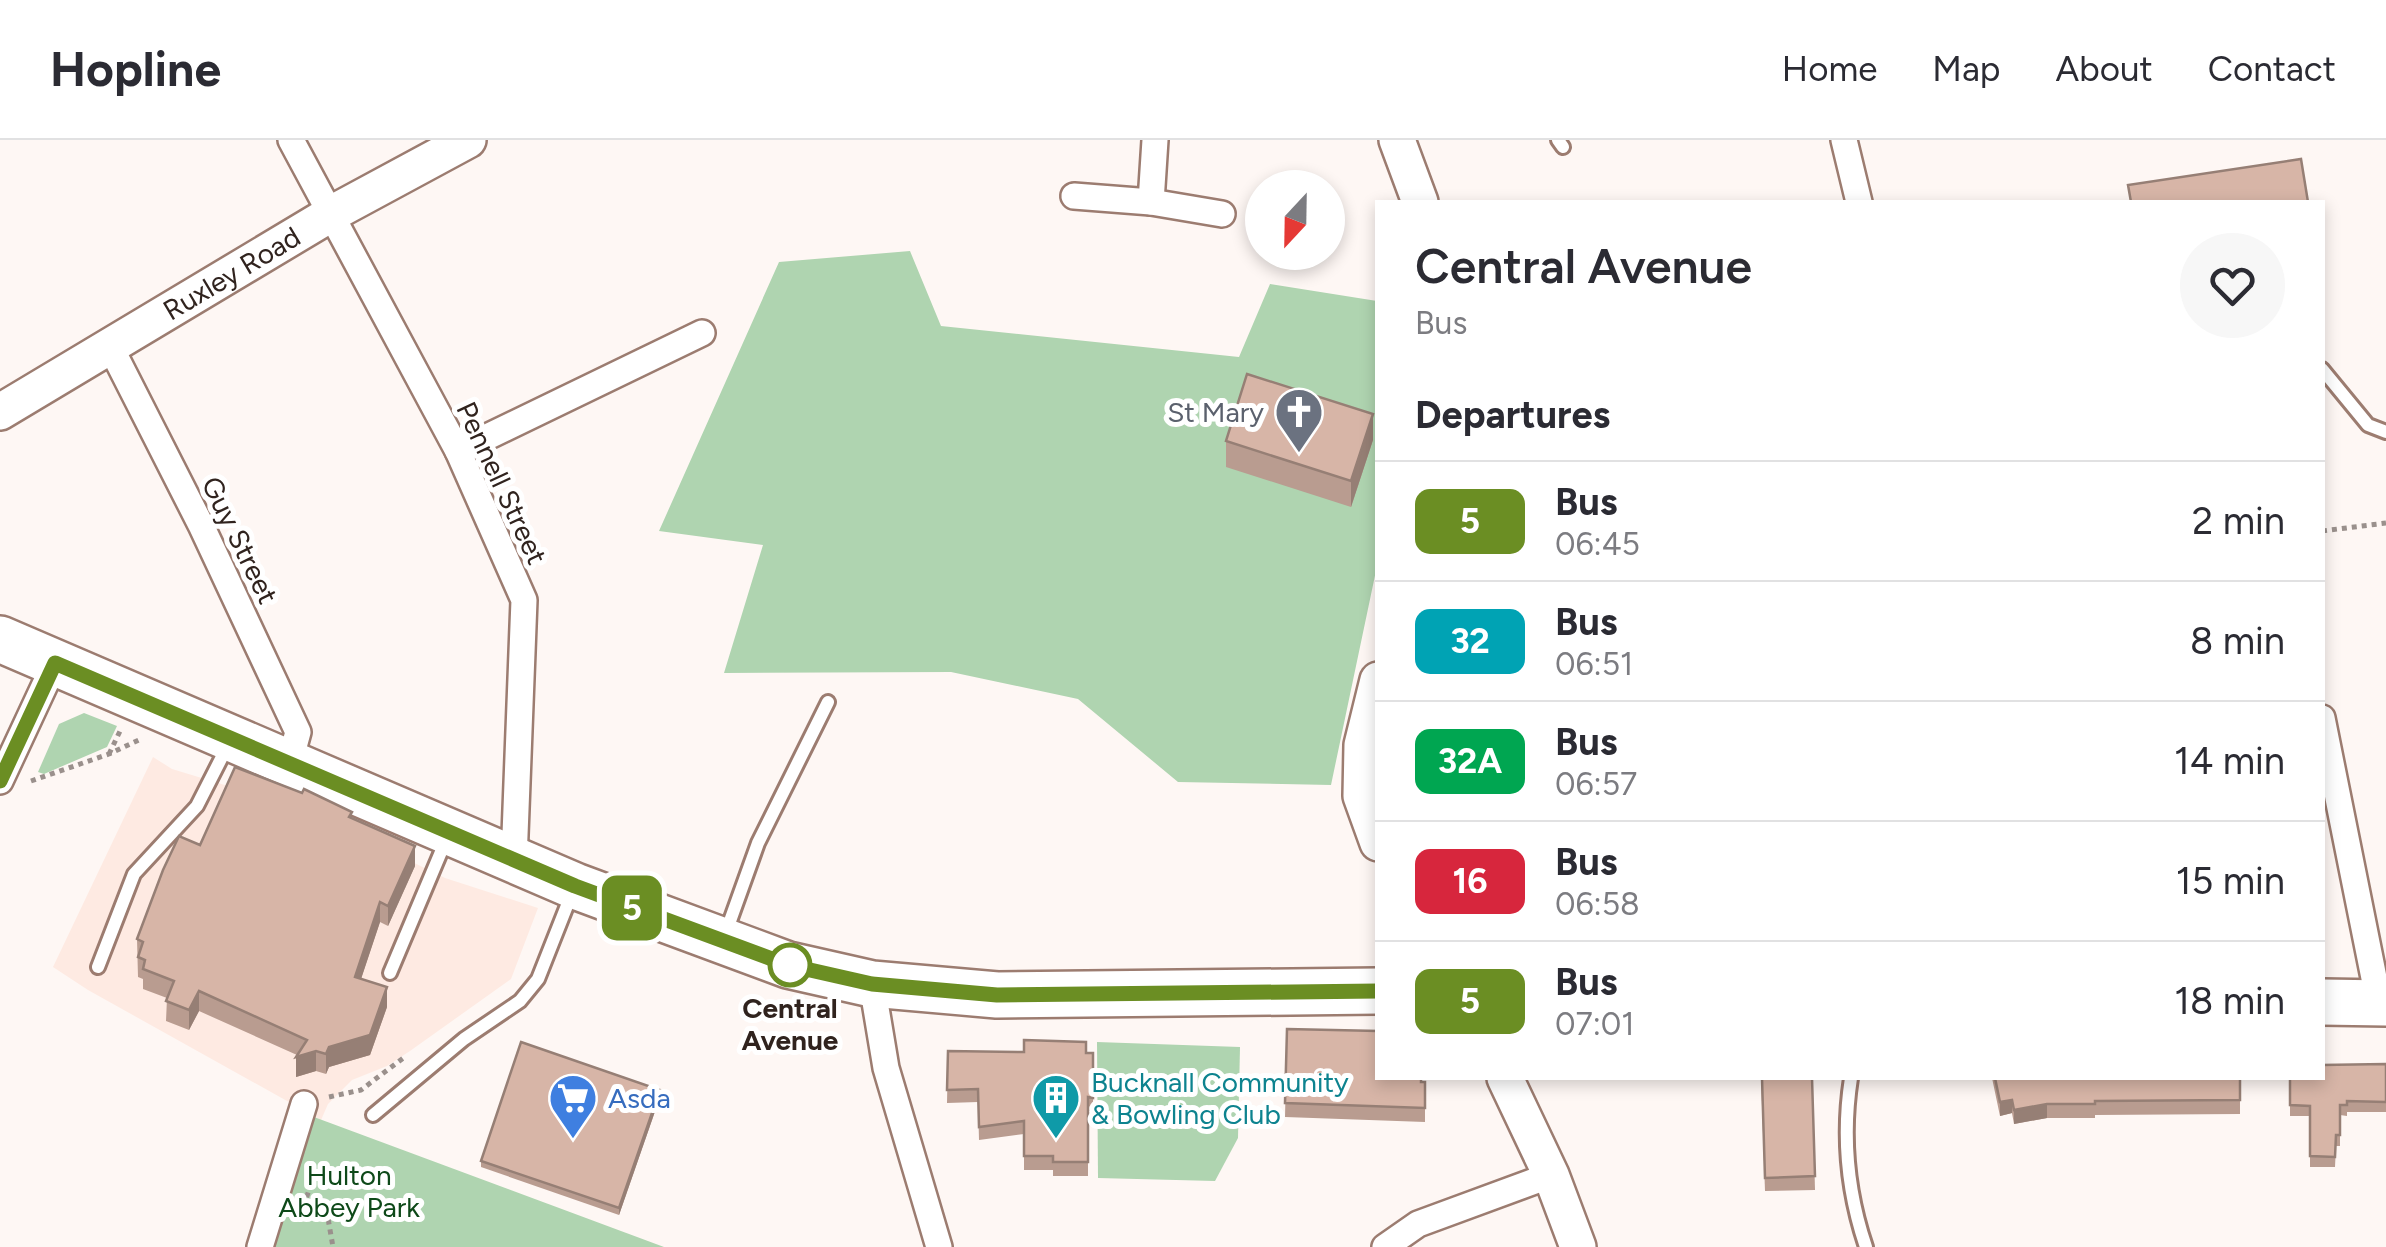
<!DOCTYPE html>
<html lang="en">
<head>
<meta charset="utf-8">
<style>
  body { margin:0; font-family:Figtree,sans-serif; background:#f7f7f7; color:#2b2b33; height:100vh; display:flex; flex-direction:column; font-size:38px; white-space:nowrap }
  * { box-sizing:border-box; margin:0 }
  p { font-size:32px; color:#7c7c81 }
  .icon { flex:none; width:55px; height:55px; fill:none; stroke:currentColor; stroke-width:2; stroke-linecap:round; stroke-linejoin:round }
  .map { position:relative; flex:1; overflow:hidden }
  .side { position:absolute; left:1375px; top:60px; width:950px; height:880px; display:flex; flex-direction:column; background:#fff; border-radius:0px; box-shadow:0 5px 15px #0003 }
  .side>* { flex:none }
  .badge { padding:0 20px; border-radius:15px; font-size:35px; line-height:65px }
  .needle { width:65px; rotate:202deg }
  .buttons { position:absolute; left:1245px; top:30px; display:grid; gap:20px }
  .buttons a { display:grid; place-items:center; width:100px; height:100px; border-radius:50%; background:#fff; box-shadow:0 5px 15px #0003; font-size:50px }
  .map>.badge { position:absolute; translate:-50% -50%; box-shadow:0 0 0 5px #fff }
  h2 { padding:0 40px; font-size:38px; line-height:90px }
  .round { display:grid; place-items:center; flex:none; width:105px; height:105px; border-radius:52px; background:#f7f7f7 }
  .head { display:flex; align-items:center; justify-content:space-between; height:170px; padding:0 40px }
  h1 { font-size:48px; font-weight:600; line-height:75px }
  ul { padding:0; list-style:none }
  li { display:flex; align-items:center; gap:30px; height:120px; padding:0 40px; border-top:2px solid #e1e1e2 }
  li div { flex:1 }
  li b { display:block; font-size:38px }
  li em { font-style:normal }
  li .badge { min-width:110px; font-weight:700; text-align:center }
  header { display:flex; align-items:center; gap:60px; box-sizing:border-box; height:140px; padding:0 50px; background:#fff; border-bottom:2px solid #e1e1e2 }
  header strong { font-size:48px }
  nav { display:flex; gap:55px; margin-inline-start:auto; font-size:35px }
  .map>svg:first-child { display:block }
  .industrial { fill:#feeae2 }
  .green { fill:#afd4b0 }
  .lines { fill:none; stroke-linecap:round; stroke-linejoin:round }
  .lane-casing { stroke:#9c7c70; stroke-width:18 }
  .street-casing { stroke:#9c7c70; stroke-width:30 }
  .secondary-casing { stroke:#9c7c70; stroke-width:40 }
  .highway-casing { stroke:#9c7c70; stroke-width:50 }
  .path { stroke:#9a908c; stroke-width:5; stroke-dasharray:5 5; stroke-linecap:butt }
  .lane { stroke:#fff; stroke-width:12 }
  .street { stroke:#fff; stroke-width:25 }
  .secondary { stroke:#fff; stroke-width:35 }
  .highway { stroke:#fff; stroke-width:45 }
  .wall { fill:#b99c90 }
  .shaded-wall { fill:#967f75 }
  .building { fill:#d7b5a7; stroke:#967f75; stroke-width:2.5 }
  .line-casing { stroke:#fff; stroke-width:22 }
  .line { stroke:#6b8e23; stroke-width:15 }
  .stop-dot { fill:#fff; stroke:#6b8e23; stroke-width:5 }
  .labels { text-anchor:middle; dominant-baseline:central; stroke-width:10; stroke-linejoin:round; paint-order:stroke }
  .street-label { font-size:28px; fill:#30231e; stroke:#fff }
  .worship-label { font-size:28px; fill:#5b616d; stroke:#fff; text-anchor:end }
  .stop-label { font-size:28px; font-weight:bold; fill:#30231e; stroke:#fff }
  .culture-label { font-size:28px; fill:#0d838f; stroke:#fff; text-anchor:start }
  .shop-label { font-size:28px; fill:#366cbe; stroke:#fff; text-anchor:start }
  .park-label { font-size:28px; fill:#0e4919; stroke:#fff }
</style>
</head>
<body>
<header>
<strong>Hopline</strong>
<nav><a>Home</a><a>Map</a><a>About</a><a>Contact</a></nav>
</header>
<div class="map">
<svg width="2386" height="1107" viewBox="0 0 2386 1107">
  <rect width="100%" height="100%" fill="#fef7f4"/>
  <path class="industrial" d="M153,617L172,629L304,669L445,738L538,768L511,839L410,911L387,926L352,940L328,964L321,980L88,850L53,827Z"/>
  <g class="green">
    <path d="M910,111L941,186L1239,217L1270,144L1377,161V426L1331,645L1178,642L1078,559L951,532L724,533L763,405L659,391L779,122Z"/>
    <path d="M84,573L117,586L107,607L44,634L38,632L59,584Z"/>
    <path d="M1097,902L1240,907L1238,998L1215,1041L1098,1038Z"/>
    <path d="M314,977L664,1107H272Z"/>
  </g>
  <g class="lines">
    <g class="lane-casing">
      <g id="lane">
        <path d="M1558,0L1563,7"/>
        <path d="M2322,229L2368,285L2386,292"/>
        <path d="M725,795L758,703L828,562"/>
        <path d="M98,827L134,734L197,666L227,607"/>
        <path d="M390,833L446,700"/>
        <path d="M1851,938C1842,996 1847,1051 1866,1107"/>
        <path d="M373,975L464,899L520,861L538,839L572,753"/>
      </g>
    </g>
    <g class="street-casing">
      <g id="street">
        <path d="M291,0L458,311L524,460L514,721"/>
        <path d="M1844,0L1859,62"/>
        <path d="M1074,56L1151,62L1222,74"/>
        <path d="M1151,62L1155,0"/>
        <path d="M109,204L201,385L298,592L289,625"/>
        <path d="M458,311L702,193"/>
        <path d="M2322,578L2379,863"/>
        <path d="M0,641L55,523"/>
        <path d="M872,844L886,928L939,1107"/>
        <path d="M260,1107L304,964"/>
        <path d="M1385,1107L1418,1084L1551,1035"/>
      </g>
    </g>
    <g class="secondary-casing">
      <g id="secondary">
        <path d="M1397,0L1420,62"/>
        <path id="s1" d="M0,272L329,75L468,0"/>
        <path d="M1378,540L1362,605L1361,656L1378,703"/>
        <path d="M1505,938L1551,1035L1578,1107"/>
      </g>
    </g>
    <g class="highway-casing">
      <g id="highway">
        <path d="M0,499L575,746L788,825L872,844L997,855L1378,851"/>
        <path d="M2322,862L2386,863"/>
      </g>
    </g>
    <g class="path">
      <path d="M2322,391L2386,383"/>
      <path d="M109,614L121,589"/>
      <path d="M31,641L109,614L141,599"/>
      <path d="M329,957L361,950L406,916"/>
      <path d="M305,1054L325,1061L333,1107"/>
    </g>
    <use href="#lane" class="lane"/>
    <use href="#street" class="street"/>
    <use href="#secondary" class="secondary"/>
    <use href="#highway" class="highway"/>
  </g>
  <g class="wall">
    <path d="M2322,160L2324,171V197H2322Z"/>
    <path d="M1373,300L1351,367L1226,327V301Z"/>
    <path d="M352,678L415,726L388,786L380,782L361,839L387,867L370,915L329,927L326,934L316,931L296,937L297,915L199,871L189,890L166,881L167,858L143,849V839L138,837L137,799Z"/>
    <path d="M1287,889L1421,942H1425V982L1285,977Z"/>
    <path d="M948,911L1093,913V971H1088V1036H1053V1030H1024V994L979,1000L978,962L947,963Z"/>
    <path d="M2386,924V972H2347V976L2340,975V1006H2336L2335,1027H2310V976H2290V938Z"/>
    <path d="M1761,938H1812L1815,1050L1765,1051Z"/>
    <path d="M1992,938H2240V974L2095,975V978H2047L2014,984L2012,973L2000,976Z"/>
    <path d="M660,957L619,1075L481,1027V1021Z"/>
  </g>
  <g class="shaded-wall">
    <path d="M1373,274V300L1351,367V341Z"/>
    <path d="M415,706V726L388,786V766Z"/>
    <path d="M380,762V782L355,857V837Z"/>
    <path d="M387,847V867L370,915L329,927L326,934V914L329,907Z"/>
    <path d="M199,851V871L189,890V870Z"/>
    <path d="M316,911V931L296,937V917Z"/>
    <path d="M660,950V957L619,1075V1068Z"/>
    <path d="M2012,960V973L2000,976V962Z"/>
    <path d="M2047,964V978L2014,984V970Z"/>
  </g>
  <g class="building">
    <path d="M2301,19L2308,62H2131L2128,45Z"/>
    <path d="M1247,234L1373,274L1351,341L1226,301Z"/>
    <path d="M235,627L302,653L304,649L352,672L349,677L415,706L388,766L380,762L355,837L387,847L370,895L329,907L326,914L316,911L296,917L307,900L199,851L189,870L166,861L174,841L143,829L145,820L138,817L143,802L137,799L163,730L179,696L200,705Z"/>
    <path d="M1287,889L1378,891V938H1421V942H1425V968L1285,963Z"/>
    <path d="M1024,900L1086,902V913H1093V958L1088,957V1022H1053V1016H1024V981L979,987L978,949L947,950L948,911L1024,912Z"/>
    <path d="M521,902L660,950L619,1068L481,1021Z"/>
    <path d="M2386,924V962L2347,961V965H2340V995H2336L2335,1017L2310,1016V966L2290,965V938H2322V925Z"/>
    <path d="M1762,938H1812L1815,1036L1765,1038Z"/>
    <path d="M1995,938H2240V960L2095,961V964H2047L2014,970L2012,960L2000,962Z"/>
  </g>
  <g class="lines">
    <g class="line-casing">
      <path id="line" d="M0,641L55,523L575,746L788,825L872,844L997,855L1378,851"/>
    </g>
    <use href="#line" class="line"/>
  </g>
  <defs>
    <g id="church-pin" transform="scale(2.5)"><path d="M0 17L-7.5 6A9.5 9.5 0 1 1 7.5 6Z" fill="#6b7280" stroke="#fff"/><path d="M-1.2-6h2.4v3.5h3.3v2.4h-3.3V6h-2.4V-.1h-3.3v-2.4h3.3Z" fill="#fff"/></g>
    <g id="supermarket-pin" transform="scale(2.5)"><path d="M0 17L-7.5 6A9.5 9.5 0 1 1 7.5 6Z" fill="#3f7fe0" stroke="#fff"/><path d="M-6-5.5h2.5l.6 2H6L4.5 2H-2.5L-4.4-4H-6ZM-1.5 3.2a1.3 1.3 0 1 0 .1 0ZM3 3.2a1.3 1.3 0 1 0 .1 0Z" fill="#fff"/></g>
    <g id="building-pin" transform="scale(2.5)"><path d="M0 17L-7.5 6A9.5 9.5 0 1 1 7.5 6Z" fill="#0f9aa8" stroke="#fff"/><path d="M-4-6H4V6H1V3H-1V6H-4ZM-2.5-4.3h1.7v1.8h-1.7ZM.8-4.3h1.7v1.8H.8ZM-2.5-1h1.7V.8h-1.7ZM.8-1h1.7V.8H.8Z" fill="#fff"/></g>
  </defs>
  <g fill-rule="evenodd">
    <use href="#church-pin" x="1299" y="272"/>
    <use href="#supermarket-pin" x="573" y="958"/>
    <use href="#building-pin" x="1056" y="958"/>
  </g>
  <circle class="stop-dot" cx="790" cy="825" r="20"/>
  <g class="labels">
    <g class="street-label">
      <text stroke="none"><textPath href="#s1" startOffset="270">Ruxley Road</textPath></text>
      <text transform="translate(502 343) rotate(65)">Pennell Street</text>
      <text transform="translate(240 400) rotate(64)">Guy Street</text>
    </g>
    <g class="worship-label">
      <text x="1264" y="272">St Mary</text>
    </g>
    <g class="stop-label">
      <text x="790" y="868">Central<tspan x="790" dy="32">Avenue</tspan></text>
    </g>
    <g class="culture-label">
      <text x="1091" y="942">Bucknall Community<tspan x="1091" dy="32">&amp; Bowling Club</tspan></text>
    </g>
    <g class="shop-label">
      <text x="608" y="958">Asda</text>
    </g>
    <g class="park-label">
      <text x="349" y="1035">Hulton<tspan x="349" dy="32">Abbey Park</tspan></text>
    </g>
  </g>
</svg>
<div class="buttons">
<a><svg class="needle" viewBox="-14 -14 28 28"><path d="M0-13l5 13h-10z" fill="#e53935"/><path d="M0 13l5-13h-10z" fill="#7c7c81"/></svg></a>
</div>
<b class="badge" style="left:632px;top:768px;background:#6b8e23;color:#fff">5</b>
<section class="side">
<div class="head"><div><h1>Central Avenue</h1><p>Bus</p></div><a class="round"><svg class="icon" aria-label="heart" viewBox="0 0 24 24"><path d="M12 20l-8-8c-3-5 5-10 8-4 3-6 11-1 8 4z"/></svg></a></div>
<h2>Departures</h2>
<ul>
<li><span class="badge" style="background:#6b8e23;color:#fff">5</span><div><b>Bus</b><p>06:45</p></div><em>2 min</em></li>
<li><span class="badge" style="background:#00a3b4;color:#fff">32</span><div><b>Bus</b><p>06:51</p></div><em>8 min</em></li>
<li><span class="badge" style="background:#00a651;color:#fff">32A</span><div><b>Bus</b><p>06:57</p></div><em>14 min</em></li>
<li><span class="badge" style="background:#d7263d;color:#fff">16</span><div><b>Bus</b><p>06:58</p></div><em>15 min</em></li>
<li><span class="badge" style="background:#6b8e23;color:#fff">5</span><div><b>Bus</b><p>07:01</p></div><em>18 min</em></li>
</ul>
</section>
</div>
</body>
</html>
